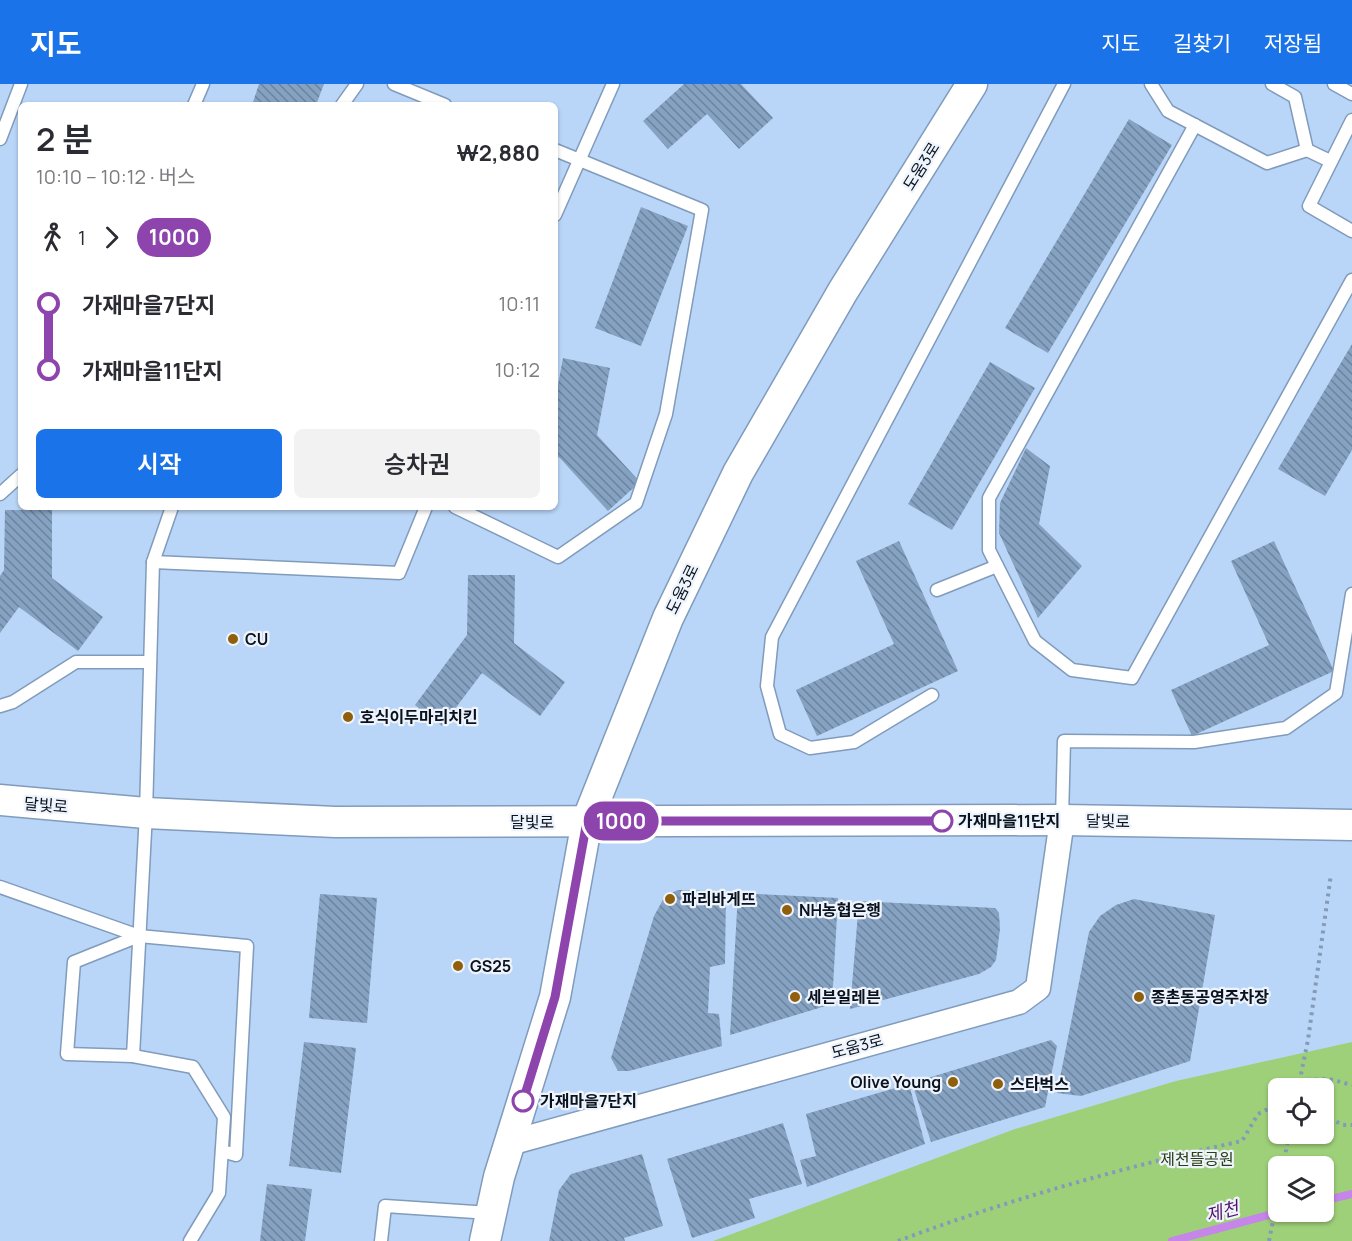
<!DOCTYPE html>
<html lang="ko">
<head>
<meta charset="utf-8">
<style>
  body { margin:0; font-family:Manrope,"Noto Sans KR",sans-serif; background:#f2f2f3; color:#2b2b33; height:100vh; display:flex; flex-direction:column; font-size:22px; white-space:nowrap }
  * { box-sizing:border-box; margin:0 }
  p { font-size:20px; color:#7c7c81 }
  .icon { flex:none; width:33px; height:33px; fill:none; stroke:currentColor; stroke-width:2; stroke-linecap:round; stroke-linejoin:round }
  .map { position:relative; flex:1; overflow:hidden }
  .side { position:absolute; left:18px; top:18px; width:540px; height:408px; display:flex; flex-direction:column; background:#fff; border-radius:9px; box-shadow:0 2px 4px #0004 }
  .side>* { flex:none }
  .badge { padding:0 12px; border-radius:20px; font-size:21px; line-height:39px }
  .controls { position:absolute; left:1268px; top:994px; display:grid; gap:12px }
  .controls a { display:grid; place-items:center; width:66px; height:66px; border-radius:9px; background:#fff; box-shadow:0 2px 4px #0004; font-size:30px }
  .map>.badge { position:absolute; translate:-50% -50%; box-shadow:0 0 0 3px #fff }
  .legs { display:flex; align-items:center; gap:9px; height:66px; padding:0 18px; font-size:20px }
  .legs p { margin-inline-start:auto }
  .summary { display:flex; align-items:center; justify-content:space-between; height:102px; padding:0 18px }
  h1 { font-size:33px; font-weight:600; line-height:45px }
  .action { display:flex; gap:12px; margin-top:auto; padding:12px 18px }
  .action a { flex:1; height:69px; border-radius:9px; background:#1a73e8; color:#fff; font-size:24px; font-weight:600; line-height:69px; text-align:center }
  .action a+a { background:#f2f2f3; color:#2b2b33 }
  ul { padding:0 18px; list-style:none }
  li { display:flex; align-items:center; gap:21px; height:66px; font-size:22px }
  li i { display:grid; place-items:center; width:9px; height:100%; margin:0 8px; background:currentColor }
  li i::after { content:''; width:15px; height:15px; margin:-8px; border:4px solid; border-radius:50%; background:#fff }
  li p { margin-inline-start:auto }
  li:first-child i { background:linear-gradient(#0000 50%,currentColor 0) }
  li:last-child i { background:linear-gradient(currentColor 50%,#0000 0) }
  header { display:flex; align-items:center; gap:36px; box-sizing:border-box; height:84px; padding:0 30px; background:#1a73e8; color:#fff }
  header strong { font-size:28px }
  nav { display:flex; gap:33px; margin-inline-start:auto; font-size:21px }
  .map>svg:first-child { display:block }
  .green { fill:#9ed079; fill-rule:evenodd }
  .lines { fill:none; stroke-linecap:round; stroke-linejoin:round }
  .stream { stroke:#c685e8; stroke-width:8 }
  .building { fill:url(#building-back-hatch) }
  .service-casing { stroke:#809bbb; stroke-width:15 }
  .minor-casing { stroke:#809bbb; stroke-width:27 }
  .tertiary-casing { stroke:#809bbb; stroke-width:33 }
  .path { stroke:#849bb7; stroke-width:4; stroke-dasharray:3 4.5; stroke-linecap:butt }
  .service { stroke:#fff; stroke-width:12 }
  .minor { stroke:#fff; stroke-width:24 }
  .tertiary { stroke:#fff; stroke-width:30 }
  .line-1-casing { stroke:#fff; stroke-width:14 }
  .line-1 { stroke:#8e44ad; stroke-width:9 }
  .poi-dot { fill:#8f5f0b; stroke:#eff4fc; stroke-width:2 }
  .stop-1-dot { fill:#fff; stroke:#8e44ad; stroke-width:3 }
  .labels { text-anchor:middle; dominant-baseline:central; stroke-width:4.5; stroke-linejoin:round; paint-order:stroke }
  .street-label { font-size:16px; fill:#09131f; stroke:#eff4fc }
  .poi-label { font-size:16px; font-weight:bold; fill:#09131f; stroke:#eff4fc; text-anchor:start }
  .stop-label { font-size:16px; font-weight:bold; fill:#09131f; stroke:#eff4fc; text-anchor:start }
  .park-label { font-size:16px; fill:#273e13; stroke:#eff4fc }
  .water-label { font-size:18px; font-style:italic; fill:#53146d; stroke:#eff4fc }
</style>
</head>
<body>
<header>
<strong>지도</strong>
<nav><a>지도</a><a>길찾기</a><a>저장됨</a></nav>
</header>
<div class="map">
<svg width="1352" height="1157" viewBox="0 0 1352 1157">
  <defs>
    <pattern id="building-back-hatch" width="6" height="6" patternUnits="userSpaceOnUse" patternTransform="scale(1.5)"><rect width="6" height="6" fill="#86a2c2"/><path d="M-1 5l2 2M0 0l6 6M5-1l2 2" fill="none" stroke="#6c839d"/></pattern>
  </defs>
  <rect width="100%" height="100%" fill="#b9d6f8"/>
  <path class="green" d="M1352,958V1157H713L1015,1045L1176,997ZM1278,1005H1323V1050H1278ZM1278,1083H1323V1128H1278Z"/>
  <g class="lines">
    <g class="stream">
      <path d="M1323,1117L1352,1110"/>
      <path d="M1172,1157L1280,1128"/>
    </g>
  </g>
  <g class="building">
    <path d="M259,0H324L316,21H252Z"/>
    <path d="M684,0H741L773,34L739,65L707,30L668,65L643,37Z"/>
    <path d="M1129,35L1172,61L1048,269L1005,244Z"/>
    <path d="M641,123L688,142L641,262L595,244Z"/>
    <path d="M1352,260V366L1325,412L1278,385Z"/>
    <path d="M563,274L610,284L597,351L640,398L608,427L559,373L555,377V317Z"/>
    <path d="M990,278L1035,304L952,446L908,420Z"/>
    <path d="M1026,364L1050,382L1039,440L1082,482L1038,534L999,449L1000,419Z"/>
    <path d="M5,426H52V494L103,533L78,567L19,523L0,549V492L4,486Z"/>
    <path d="M899,457L958,587L817,652L796,606L894,560L856,477Z"/>
    <path d="M1274,457L1334,587L1192,652L1171,606L1269,561L1231,477Z"/>
    <path d="M468,491H515L514,559L565,598L540,632L482,589L442,642L415,621L467,551Z"/>
    <path d="M678,806L726,807L725,880L710,883L708,929L719,930L722,962L629,987H618L611,974L654,832L665,812Z"/>
    <path d="M738,809L838,814L832,920L730,951Z"/>
    <path d="M320,810L377,814L367,939L309,934Z"/>
    <path d="M1134,815L1215,831L1190,977L1081,1012L1057,1009L1089,848L1100,832L1116,821Z"/>
    <path d="M859,817L995,824L999,829L1000,845L996,876L991,883L979,890L850,925Z"/>
    <path d="M1051,956L1057,962L1045,1023L931,1058L912,999Z"/>
    <path d="M304,958L356,964L341,1089L289,1082Z"/>
    <path d="M909,1000L925,1060L807,1103L800,1076L816,1072L806,1030Z"/>
    <path d="M783,1039L802,1100L749,1115L755,1134L692,1154L667,1075Z"/>
    <path d="M642,1070L663,1142L624,1154L625,1157H549L559,1106L571,1090Z"/>
    <path d="M267,1100L312,1105L305,1157H260Z"/>
  </g>
  <g class="lines">
    <g class="service-casing">
      <g id="service">
        <path d="M394,0L445,21"/>
        <path d="M1151,0L1168,27L1267,79L1307,66L1330,77"/>
        <path d="M1272,0L1295,13L1307,66"/>
        <path d="M1334,0L1352,10"/>
        <path d="M194,21L203,0"/>
        <path d="M342,21L357,0"/>
        <path d="M1352,36L1309,122L1352,147"/>
        <path d="M1195,41L989,414V466L1035,557L1072,586L1132,594L1352,196"/>
        <path d="M0,55L21,0"/>
        <path d="M555,131L613,0"/>
        <path d="M0,410L21,391"/>
        <path d="M455,423L558,473L636,419L666,330L702,126L555,66"/>
        <path d="M153,478L399,489L426,423"/>
        <path d="M937,506L997,482"/>
        <path d="M932,611L854,658L810,664L780,650L767,602L772,553L1064,0"/>
        <path d="M0,622L13,618L76,578H150"/>
        <path d="M1062,735L1064,657L1194,658L1286,644L1336,609L1352,510"/>
        <path d="M0,803L139,852L247,862L236,1071L222,1067"/>
        <path d="M139,852L74,878L67,970L133,972L146,729L153,478L172,423"/>
        <path d="M133,972L193,983L224,1033L219,1109L190,1157"/>
        <path d="M381,1157L385,1122L490,1129"/>
      </g>
    </g>
    <g class="minor-casing">
      <path id="minor" d="M510,1059L1019,918L1038,904L1062,736"/>
    </g>
    <g class="tertiary-casing">
      <g id="tertiary">
        <path d="M0,716L146,729L335,738L1062,736L1352,741"/>
        <path d="M485,1157L499,1093L555,913L587,737L668,534L738,389L843,207L972,0"/>
      </g>
    </g>
    <g class="path">
      <path d="M1300,996L1329,995L1352,1001"/>
      <path d="M1298,1005L1308,956L1331,790"/>
      <path d="M1323,1031L1343,1041H1352"/>
      <path d="M1283,1083L1289,1050"/>
      <path d="M898,1157C1010,1115 1124,1083 1242,1057L1258,1030L1278,1020"/>
      <path d="M1269,1157L1278,1111"/>
    </g>
    <use href="#service" class="service"/>
    <use href="#minor" class="minor"/>
    <use href="#tertiary" class="tertiary"/>
  </g>
  <g class="lines">
    <g class="line-1-casing">
      <path id="line-1" d="M523,1017L555,913L587,737H942"/>
    </g>
    <use href="#line-1" class="line-1"/>
  </g>
  <g class="poi-dot">
    <circle cx="233" cy="555" r="6"/>
    <circle cx="348" cy="633" r="6"/>
    <circle cx="670" cy="815" r="6"/>
    <circle cx="787" cy="826" r="6"/>
    <circle cx="458" cy="882" r="6"/>
    <circle cx="795" cy="913" r="6"/>
    <circle cx="1139" cy="913" r="6"/>
    <circle cx="953" cy="998" r="6"/>
    <circle cx="998" cy="1000" r="6"/>
  </g>
  <g class="stop-1-dot">
    <circle cx="942" cy="737" r="10"/>
    <circle cx="523" cy="1017" r="10"/>
  </g>
  <g class="labels">
    <g class="street-label">
      <text transform="translate(921 82) rotate(-58)">도움3로</text>
      <text transform="translate(682 505) rotate(-64)">도움3로</text>
      <text transform="translate(46 721) rotate(5)">달빛로</text>
      <text transform="translate(1108 737) rotate(1)">달빛로</text>
      <text x="532" y="738">달빛로</text>
      <text transform="translate(857 962) rotate(-15)">도움3로</text>
    </g>
    <g class="poi-label">
      <text x="245" y="555">CU</text>
      <text x="360" y="633">호식이두마리치킨</text>
      <text x="682" y="815">파리바게뜨</text>
      <text x="799" y="826">NH농협은행</text>
      <text x="470" y="882">GS25</text>
      <text x="807" y="913">세븐일레븐</text>
      <text x="1151" y="913">종촌동공영주차장</text>
      <text x="941" y="998" text-anchor="end">Olive Young</text>
      <text x="1010" y="1000">스타벅스</text>
    </g>
    <g class="stop-label">
      <text x="958" y="737">가재마을11단지</text>
      <text x="540" y="1017">가재마을7단지</text>
    </g>
    <g class="park-label">
      <text x="1197" y="1075">제천뜰공원</text>
    </g>
    <g class="water-label">
      <text transform="translate(1222 1127) rotate(-15)">제천</text>
    </g>
  </g>
</svg>
<div class="controls">
<a><svg class="icon" aria-label="locate" viewBox="0 0 24 24"><circle cx="12" cy="12" r="6"/><path d="M12 2v4M12 18v4M2 12h4M18 12h4"/></svg></a>
<a><svg class="icon" aria-label="layers" viewBox="0 0 24 24"><path d="M12 4l9 5-9 5-9-5zM3 14l9 5 9-5"/></svg></a>
</div>
<b class="badge" style="left:621px;top:737px;background:#8e44ad;color:#fff">1000</b>
<section class="side">
<div class="summary"><div><h1>2 분</h1><p>10:10 – 10:12 · 버스</p></div><b>₩2,880</b></div>
<div class="legs"><svg class="icon" aria-label="walk" viewBox="0 0 24 24"><circle cx="13" cy="4" r="2"/><path d="M13 8l-2 6 4 7M11 14l-3 7M7 12l3-4h3l4 4"/></svg>1<svg class="icon" aria-label="forward" viewBox="0 0 24 24"><path d="M9 5l7 7-7 7"/></svg><b class="badge" style="background:#8e44ad;color:#fff">1000</b></div>
<ul>
<li><i style="color:#8e44ad"></i><b>가재마을7단지</b><p>10:11</p></li>
<li><i style="color:#8e44ad"></i><b>가재마을11단지</b><p>10:12</p></li>
</ul>
<div class="action"><a>시작</a><a>승차권</a></div>
</section>
</div>
</body>
</html>
